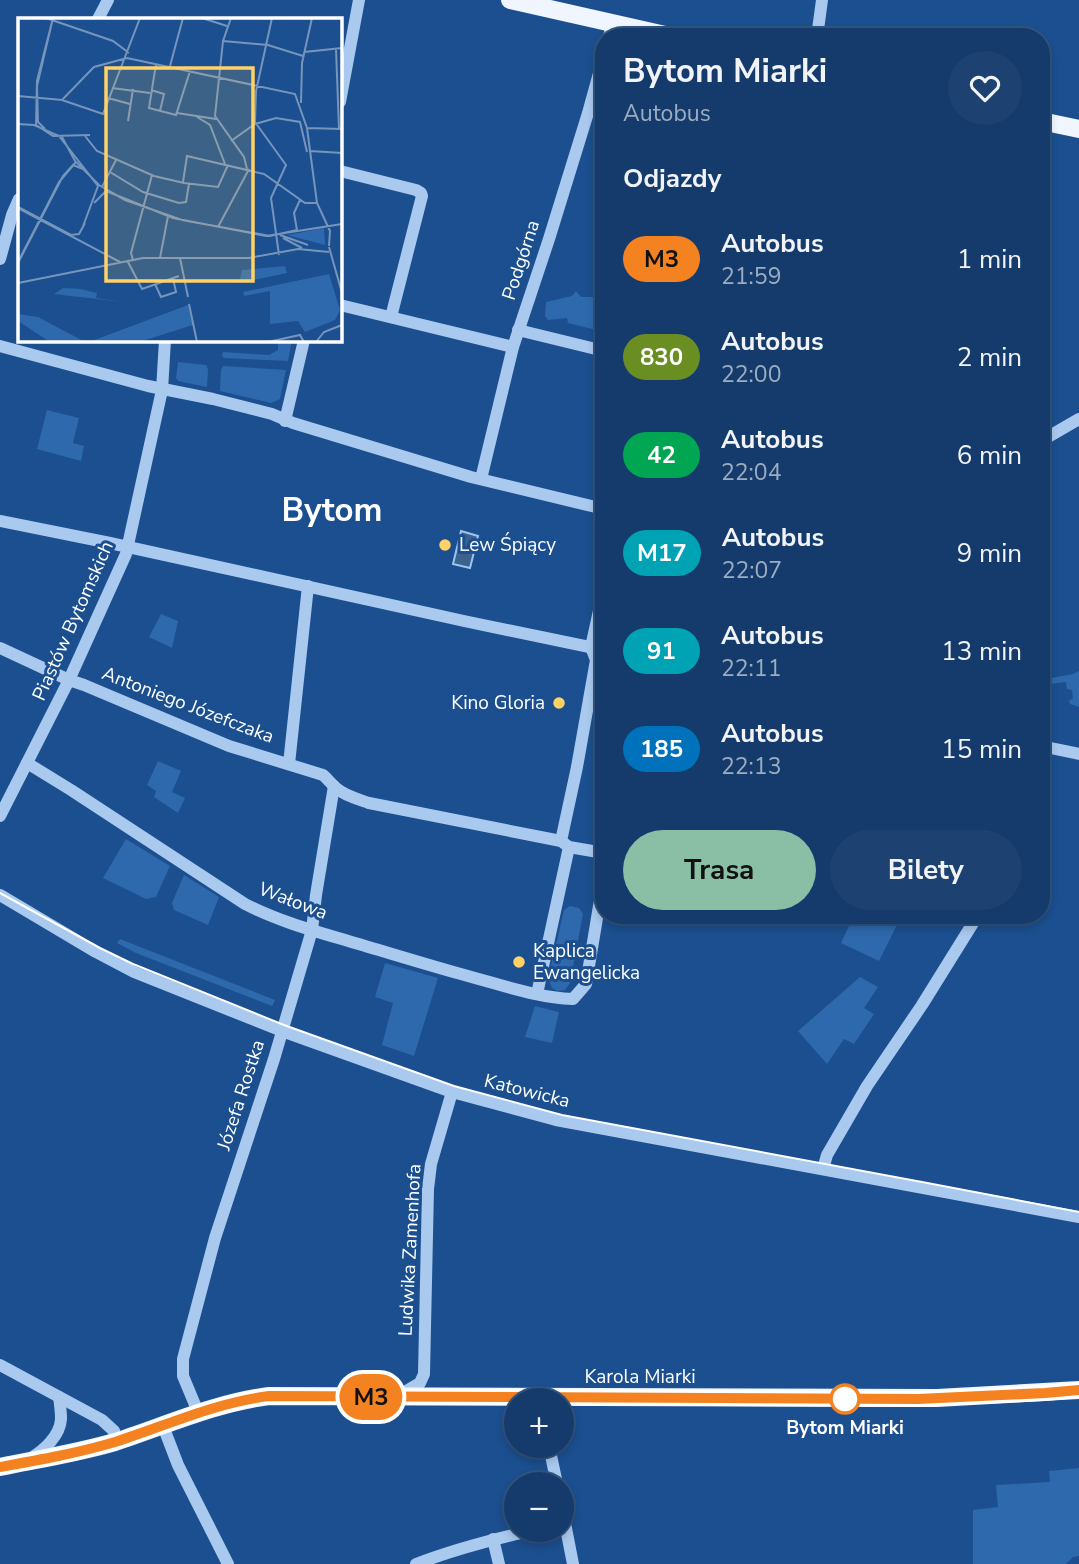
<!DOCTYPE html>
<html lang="pl">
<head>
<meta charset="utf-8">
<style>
  body { margin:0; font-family:"Nunito Sans",sans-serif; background:#1d4271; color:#f1f3f6; height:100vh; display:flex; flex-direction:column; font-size:26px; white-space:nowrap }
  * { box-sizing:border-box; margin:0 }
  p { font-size:23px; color:#9dadc1 }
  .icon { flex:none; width:38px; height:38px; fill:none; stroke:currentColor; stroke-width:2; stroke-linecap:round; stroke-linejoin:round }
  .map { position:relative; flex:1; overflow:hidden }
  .sheet { position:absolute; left:595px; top:28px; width:455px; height:896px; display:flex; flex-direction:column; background:#143b6b; border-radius:28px; box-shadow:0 4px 10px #0003,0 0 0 2px #33557e }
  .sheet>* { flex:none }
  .badge { padding:0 14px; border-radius:23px; font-size:24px; line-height:46px }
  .fabs { position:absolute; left:504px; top:1388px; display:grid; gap:14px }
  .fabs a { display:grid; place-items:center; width:70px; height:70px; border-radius:50%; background:#143b6b; box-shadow:0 4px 10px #0003,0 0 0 2px #33557e; font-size:35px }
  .map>.badge { position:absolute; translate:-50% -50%; box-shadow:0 0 0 4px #fff }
  h2 { padding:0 28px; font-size:26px; line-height:63px }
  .round { display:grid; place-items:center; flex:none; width:74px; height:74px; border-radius:37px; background:#1d4271 }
  .headline { display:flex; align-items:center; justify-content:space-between; height:119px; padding:0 28px }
  h1 { font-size:33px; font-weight:700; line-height:52px }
  .primary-button { display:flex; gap:14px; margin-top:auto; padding:14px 28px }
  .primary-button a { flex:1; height:80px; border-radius:42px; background:#8abfa5; color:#111; font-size:28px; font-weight:700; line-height:80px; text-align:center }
  .primary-button a+a { background:#1d4271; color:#f1f3f6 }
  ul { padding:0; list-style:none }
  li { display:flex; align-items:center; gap:21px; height:98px; padding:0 28px }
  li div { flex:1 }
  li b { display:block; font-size:26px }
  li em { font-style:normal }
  li .badge { min-width:77px; font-weight:700; text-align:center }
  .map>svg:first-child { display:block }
  .green { fill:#2e69ad }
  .water { fill:#3c6290; stroke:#9cc4f0; stroke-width:2 }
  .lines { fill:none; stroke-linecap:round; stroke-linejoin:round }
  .minor { stroke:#a9c9ee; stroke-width:12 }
  .major { stroke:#f0f6ff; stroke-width:18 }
  .tram { stroke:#fff; stroke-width:2 }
  .line-casing { stroke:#fff; stroke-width:16 }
  .line { stroke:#f58220; stroke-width:10 }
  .poi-dot { fill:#ffd166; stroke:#1b4f8f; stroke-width:2.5 }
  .stop-dot { fill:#fff; stroke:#f58220; stroke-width:3.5 }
  .labels { text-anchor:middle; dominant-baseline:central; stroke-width:6; stroke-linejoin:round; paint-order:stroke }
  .street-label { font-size:19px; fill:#fff; stroke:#1b4f8f }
  .poi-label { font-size:19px; fill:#fff; stroke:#1b4f8f; text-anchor:start }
  .stop-label { font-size:19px; font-weight:bold; fill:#fff; stroke:#1b4f8f }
  .town-label { font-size:33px; font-weight:bold; fill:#fff; stroke:#1b4f8f }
  .inset-road { fill:none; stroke:#7695bc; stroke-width:2 }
  .view { fill:#ffd166; fill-opacity:0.15; stroke:#ffd166; stroke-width:3.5 }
  .inset-edge { fill:none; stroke:#fff; stroke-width:3.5 }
</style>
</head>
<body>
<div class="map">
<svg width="1079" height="1564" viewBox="0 0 1079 1564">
  <rect width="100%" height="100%" fill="#1b4f8f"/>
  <g class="green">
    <path d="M576,291L581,297H593L604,317V332L568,323L567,318L548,320L545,316L546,302L572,296Z"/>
    <path d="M281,340H292L288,361L224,358L222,356L223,352L269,355L278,350V343Z"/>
    <path d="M178,362L206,365L208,369L207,387L178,381L176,378Z"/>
    <path d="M223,366L286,370L280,399L271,403L220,391L221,370Z"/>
    <path d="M47,410L79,418L73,443L84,446L81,461L37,449Z"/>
    <path d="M161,614L178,621L172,648L149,637Z"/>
    <path d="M1079,671V707L1070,704L1069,700L1073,699L1072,690L1067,689L1066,682L1041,685V680L1073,674Z"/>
    <path d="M158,761L181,771L172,792L185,798L178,813L154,797L156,791L147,785Z"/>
    <path d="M126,839L170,866L156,897L146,899L103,878Z"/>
    <path d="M184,875L219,897L208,925L174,910L172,903Z"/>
    <path d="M570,906L579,908L583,914L570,983L565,990L558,991L552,988L548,979L564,910Z"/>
    <path d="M854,915H902L879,961L841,943Z"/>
    <path d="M120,939L275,1000L272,1006L136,953L117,943Z"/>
    <path d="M385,963L438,978L414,1056L382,1045L393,1003L375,997Z"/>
    <path d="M860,977L878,987L864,1008L874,1014L854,1044L844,1039L827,1064L798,1031Z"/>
    <path d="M535,1006L559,1012L552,1043L525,1037Z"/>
    <path d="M416,1168L422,1169L419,1191L418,1236H413L414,1191Z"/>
    <path d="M1079,1468V1556L1073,1557L1066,1564H973V1510L998,1507L996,1485L1050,1482L1049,1471Z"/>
  </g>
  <path class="water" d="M461,531L478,536L470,568L453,564Z"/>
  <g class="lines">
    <g class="minor">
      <path d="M98,19L108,0"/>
      <path d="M609,37L612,23"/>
      <path d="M817,37L822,0"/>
      <path d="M340,102L359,0"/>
      <path d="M340,171L416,190L421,193L422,196L391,317"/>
      <path d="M0,259L12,215L19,199"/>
      <path d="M340,305L513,347"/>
      <path d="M518,330L604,351"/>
      <path d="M0,346L148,386L213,399L272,414L293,423L471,477L604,509"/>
      <path d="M285,421L304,340"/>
      <path d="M1041,441L1079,419"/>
      <path d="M481,479L513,347L549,239L588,113L604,55"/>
      <path d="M0,521L110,543L464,621L604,650"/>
      <path d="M591,647L604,588"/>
      <path d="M0,648L69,680L84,685L229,746L323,775C328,779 331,784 336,788C345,796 358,799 369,803L561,841L569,847L604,853"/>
      <path d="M1041,746L1079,754"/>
      <path d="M27,763L71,790L245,904C280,922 318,932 355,943C393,954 431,966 468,976C502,985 538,998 573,999L586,984L604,876"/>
      <path d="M289,764L308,586"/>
      <path d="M0,816L69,680L126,554L162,390L165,340"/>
      <path d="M561,841L577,767L596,660L591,647"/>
      <path d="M0,895L96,952L134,972L282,1031L452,1092L556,1120L1079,1217"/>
      <path d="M537,994L569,847"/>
      <path d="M823,1169L827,1155L867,1086L922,1005L978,915"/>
      <path d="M0,1365L102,1420L114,1431L118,1441"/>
      <path d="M398,1396L420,1383L424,1374L428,1189L431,1164L452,1092"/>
      <path d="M198,1412L183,1376V1359L215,1238L274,1059L312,930L316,895L334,786"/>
      <path d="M163,1426L178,1465L228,1564"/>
      <path d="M549,1446L557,1484"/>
      <path d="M31,1458C44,1450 60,1436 61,1419C61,1412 60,1404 59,1397"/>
      <path d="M562,1508L573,1564"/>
      <path d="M493,1539L499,1564"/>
      <path d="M416,1564C455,1549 494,1539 534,1530"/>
    </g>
    <g class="major">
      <path d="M510,0L674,37"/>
      <path d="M1041,121L1079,129"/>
      <path d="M0,1467C39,1459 77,1453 115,1442C167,1425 215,1403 269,1396L937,1398L1079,1390"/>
    </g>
    <path class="tram" d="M0,893L100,948L133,964L284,1025L454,1086L562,1115L922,1182L1079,1212"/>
  </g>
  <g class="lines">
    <g class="line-casing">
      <path id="line" d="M0,1467C39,1460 78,1453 115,1442C168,1425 214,1403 269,1396L918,1399L1045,1393L1079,1390"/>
    </g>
    <use href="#line" class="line"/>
  </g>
  <g class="poi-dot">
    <circle cx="445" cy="545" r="7"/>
    <circle cx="559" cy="703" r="7"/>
    <circle cx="519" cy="962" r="7"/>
  </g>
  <circle class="stop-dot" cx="845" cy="1399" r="14"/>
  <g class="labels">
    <g class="street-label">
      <text transform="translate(521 260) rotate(-72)">Podgórna</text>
      <text transform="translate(73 621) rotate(-66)">Piastów Bytomskich</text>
      <text transform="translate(188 705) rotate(21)">Antoniego Józefczaka</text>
      <text transform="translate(293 901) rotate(21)">Wałowa</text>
      <text transform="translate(527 1091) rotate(14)">Katowicka</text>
      <text transform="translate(241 1095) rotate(-72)">Józefa Rostka</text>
      <text transform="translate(410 1250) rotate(-87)">Ludwika Zamenhofa</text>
      <text x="640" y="1377">Karola Miarki</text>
    </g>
    <g class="poi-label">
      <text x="459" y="545">Lew Śpiący</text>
      <text x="545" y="703" text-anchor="end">Kino Gloria</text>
      <text x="533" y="951">Kaplica<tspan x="533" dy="22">Ewangelicka</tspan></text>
    </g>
    <g class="stop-label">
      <text x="845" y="1428">Bytom Miarki</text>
    </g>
    <g class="town-label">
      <text x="332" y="510">Bytom</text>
    </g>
  </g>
  <g transform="translate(18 18)">
    <rect width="324" height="324" fill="#1b4f8f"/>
    <path d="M306,210L307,227L269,217L275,216ZM267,248L269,255L221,265L224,252ZM311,256L322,292L317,302L287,314L280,303L252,306V273L226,278L225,274ZM45,270L62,271L79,275L78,280L105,284L36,276ZM170,287L175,307L121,324H71ZM0,296L20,299L67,324H32L0,303Z" fill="#2e69ad"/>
    <path class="inset-road" d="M28,0L95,23L111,35M184,0L209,8M213,0L205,23L197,98L226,139L229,151M254,0L238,73L237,104L268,147L253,180L261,237M205,23L250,27L285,38M318,31L321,111M286,34L324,30M138,46L131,90L158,97L172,53M152,48L165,0M94,70L132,75M133,72L146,76L142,93M0,78L44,82L76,49L109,40L277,76L289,110L299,185L312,213L311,228M90,80L112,86M44,82L85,96L122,0M283,85L284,45L294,0M159,95L198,101M179,99L192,107L207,146M110,103L115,71M0,106L16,107L41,118L80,168L64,211M18,107L19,63L35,0M18,107L35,118L72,117M289,110L324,111M27,111L20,104L19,68L35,0M67,118L79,133L136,158L166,165L200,169L210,147M44,119L57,143L81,167L107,182L164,202L252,218L279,212L276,195L282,182M213,123L237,106L258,100L282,104L289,134M292,133L324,135M92,154L125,174L161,185M165,164L169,138L246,156L287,185H299M84,169L98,142M76,185L88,173L155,200L248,218L324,206M161,185L168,184L171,166M0,189L53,217L61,216L67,205M0,190L102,244M200,209L231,151M262,217L290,227M265,220L284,230M311,229L324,275M142,240L150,198M162,240L170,279M115,242L113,235L134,157M0,244L41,164L58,144M110,244L124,271L161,258M0,245L45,158L55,147L65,151M0,265L125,240H231L280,231L311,234M137,266L143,279L158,274L155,260M171,286L179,324M250,324L282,317L286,324M298,324L306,314L324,307"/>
    <path class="view" d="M88,50H235V263H88Z"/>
    <rect width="324" height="324" class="inset-edge"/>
  </g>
</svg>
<div class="fabs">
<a>+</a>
<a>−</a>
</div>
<b class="badge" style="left:371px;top:1397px;background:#f58220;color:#111">M3</b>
<section class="sheet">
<div class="headline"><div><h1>Bytom Miarki</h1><p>Autobus</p></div><a class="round"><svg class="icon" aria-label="heart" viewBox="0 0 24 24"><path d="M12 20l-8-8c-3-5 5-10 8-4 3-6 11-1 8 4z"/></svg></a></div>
<h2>Odjazdy</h2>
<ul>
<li><span class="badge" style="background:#f58220;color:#111">M3</span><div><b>Autobus</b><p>21:59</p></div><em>1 min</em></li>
<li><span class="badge" style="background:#6b8e23;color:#fff">830</span><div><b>Autobus</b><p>22:00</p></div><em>2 min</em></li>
<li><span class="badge" style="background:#00a651;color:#fff">42</span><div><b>Autobus</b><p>22:04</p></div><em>6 min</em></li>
<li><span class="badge" style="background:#00a3b4;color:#fff">M17</span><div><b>Autobus</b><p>22:07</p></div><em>9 min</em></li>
<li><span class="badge" style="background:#00a3b4;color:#fff">91</span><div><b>Autobus</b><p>22:11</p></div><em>13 min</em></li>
<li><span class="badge" style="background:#0072bc;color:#fff">185</span><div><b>Autobus</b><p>22:13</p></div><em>15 min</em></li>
</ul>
<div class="primary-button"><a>Trasa</a><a>Bilety</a></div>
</section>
</div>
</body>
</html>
